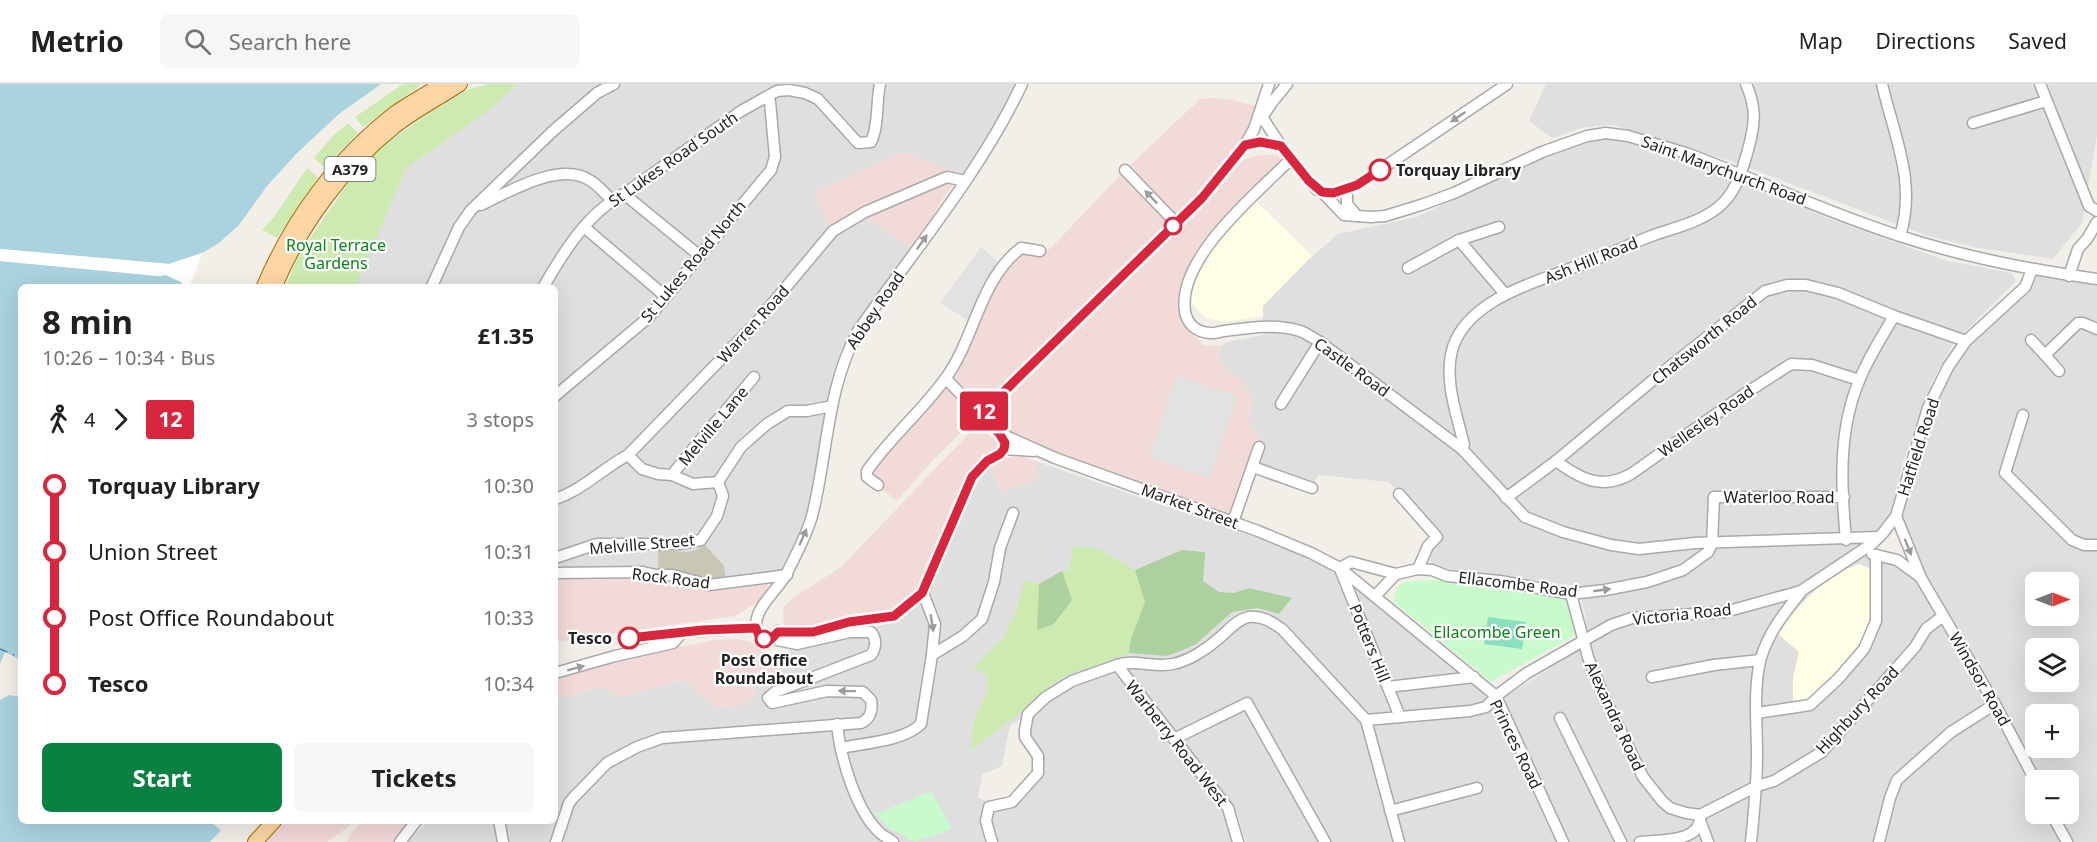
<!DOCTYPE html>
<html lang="en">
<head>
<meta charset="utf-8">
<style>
  body { margin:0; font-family:"Noto Sans",sans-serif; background:#f6f6f6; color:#202124; height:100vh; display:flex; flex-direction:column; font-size:22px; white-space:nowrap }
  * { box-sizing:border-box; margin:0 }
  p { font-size:20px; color:#757577 }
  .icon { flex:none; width:33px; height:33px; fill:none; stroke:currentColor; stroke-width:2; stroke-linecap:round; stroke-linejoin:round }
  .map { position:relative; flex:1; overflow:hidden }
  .sheet { position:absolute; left:18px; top:200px; width:540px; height:540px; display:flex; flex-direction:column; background:#fff; border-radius:9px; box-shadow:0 6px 24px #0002 }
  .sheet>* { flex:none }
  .badge { padding:0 12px; border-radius:4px; font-size:21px; line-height:39px }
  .needle { width:39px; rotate:90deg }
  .tools { position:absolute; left:2025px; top:488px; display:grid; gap:12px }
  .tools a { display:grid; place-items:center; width:54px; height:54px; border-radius:9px; background:#fff; box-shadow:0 6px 24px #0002; font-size:30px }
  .map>.badge { position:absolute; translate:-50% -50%; box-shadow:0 0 0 3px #fff }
  .legs { display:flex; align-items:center; gap:9px; height:66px; padding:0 24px; font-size:20px }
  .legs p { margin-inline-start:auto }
  .head { display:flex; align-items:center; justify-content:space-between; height:102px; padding:0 24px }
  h1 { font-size:33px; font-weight:700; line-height:45px }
  .action { display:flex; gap:12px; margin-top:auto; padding:12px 24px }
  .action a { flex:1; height:69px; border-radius:9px; background:#0b8043; color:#fff; font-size:24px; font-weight:700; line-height:69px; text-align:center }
  .action a+a { background:#f6f6f6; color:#202124 }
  ul { padding:0 24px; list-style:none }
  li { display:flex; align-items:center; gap:21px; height:66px; font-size:22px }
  li i { display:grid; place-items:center; width:9px; height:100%; margin:0 8px; background:currentColor }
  li i::after { content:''; width:15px; height:15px; margin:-8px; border:4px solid; border-radius:50%; background:#fff }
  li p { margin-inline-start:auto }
  li:first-child i { background:linear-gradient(#0000 50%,currentColor 0) }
  li:last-child i { background:linear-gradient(currentColor 50%,#0000 0) }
  header { display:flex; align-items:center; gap:36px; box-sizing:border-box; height:84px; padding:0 30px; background:#fff; border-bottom:2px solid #e0e0e0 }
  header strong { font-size:28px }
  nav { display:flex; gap:33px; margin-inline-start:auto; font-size:21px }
  .search { width:420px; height:54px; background:#f6f6f6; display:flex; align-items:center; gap:15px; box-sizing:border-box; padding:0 21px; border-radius:9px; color:#757577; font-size:22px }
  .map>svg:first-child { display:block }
  .residential { fill:#e0dfdf; fill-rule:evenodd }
  .commercial { fill:#f2dad9 }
  .education { fill:#ffffe5 }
  .construction { fill:#c7c7b4 }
  .grass { fill:#cdebb0 }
  .forest { fill:#add19e }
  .park { fill:#c8facc }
  .pitch { fill:#88e0be }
  .parking { fill:#e2e2e2 }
  .water { fill:#aad3df }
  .pier { fill:#fff }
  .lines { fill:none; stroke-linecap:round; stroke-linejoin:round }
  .ferry { stroke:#4a7aab; stroke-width:1.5; stroke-dasharray:8 6; stroke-linecap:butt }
  .minor-casing { stroke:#a9a9a9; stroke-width:13 }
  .major-casing { stroke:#a06b00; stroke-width:16 }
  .minor { stroke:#fff; stroke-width:10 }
  .major { stroke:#fcd6a4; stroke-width:14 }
  .oneway { fill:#9c9c9c }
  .line-1-casing { stroke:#fff; stroke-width:14 }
  .line-1 { stroke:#d7263d; stroke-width:9 }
  .stop-1-dot { fill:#fff; stroke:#d7263d; stroke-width:3 }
  .labels { text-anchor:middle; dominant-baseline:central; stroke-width:4.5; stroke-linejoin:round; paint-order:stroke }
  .shield { fill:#fff; stroke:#646464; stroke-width:1.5 }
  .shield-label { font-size:15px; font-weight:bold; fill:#222 }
  .street-label { font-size:16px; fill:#222; stroke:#fff }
  .stop-label { font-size:16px; font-weight:bold; fill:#222; stroke:#fff; text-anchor:start }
  .park-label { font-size:16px; fill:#0c8416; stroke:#fff }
</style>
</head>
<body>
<header>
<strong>Metrio</strong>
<div class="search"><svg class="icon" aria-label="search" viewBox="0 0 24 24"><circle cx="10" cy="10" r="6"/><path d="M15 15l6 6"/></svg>Search here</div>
<nav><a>Map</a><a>Directions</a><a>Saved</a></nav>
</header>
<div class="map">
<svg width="2097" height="758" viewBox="0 0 2097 758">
  <rect width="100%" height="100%" fill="#f2efe9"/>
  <g class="residential">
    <path d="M509,0H1016L1002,32L962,91L937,83L868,135L913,164L882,205L842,266L828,310L808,432L782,487L728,497L705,495L678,487H555V202H356L393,109L411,72Z"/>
    <path d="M1546,0H2097V51L2082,139L2053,175L1974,163L1928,152L1733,78L1613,41L1585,43L1552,54L1529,37Z"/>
    <path d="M1612,53L1669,68L1830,135L1947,177L2012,189L2016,197L1953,260L1935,292L1903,378L1891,427L1883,442L1863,460L1805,498L1783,522L1758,562L1755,583L1754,657L1748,758H1570L1504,618L1506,612L1588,560L1585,530L1578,502L1430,482L1431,468L1442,456L1389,398L1318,391L1314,399L1259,379L1249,340L1217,277L1222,262L1227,258L1263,251V222L1298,185L1338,150L1417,133L1498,93L1574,60Z"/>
    <path d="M2032,186L2097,195V758H1751L1760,576L1801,507L1862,466L1876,471L1920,493L1896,432L1928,324L1948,283L2025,203ZM2036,498H2068V531H2036ZM2036,564H2068V597H2036ZM2036,630H2068V663H2036ZM2036,696H2068V729H2036Z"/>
    <path d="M1035,377L1278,461L1316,477L1344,496L1478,602L1500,635L1558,758H1246L1239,737L1228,713L1173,646L1228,724L1238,758H408L428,737L555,736V616L600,602L621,612L685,596L718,624L754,612L755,594L792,579L788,568L790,565L862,550L905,530L934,502L977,394L989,380L1001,408L1036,383ZM1027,632L1038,689L1012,718L988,724L985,716L978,714L982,690L1002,682L1010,641Z"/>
  </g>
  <g class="commercial">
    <path d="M1215,14L1232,16L1261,23L1264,36L1202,114L931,378L897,417L867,393L946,295L986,211L1021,164L1040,167L1050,165L1125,86L1200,15Z"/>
    <path d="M904,68L962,91L945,111L920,155L913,164L868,135L831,144L813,108Z"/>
    <path d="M1260,71H1278L1283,79L1197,168L1185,194L1180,230L1185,241L1203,261L1222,262L1217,277L1241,296L1253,315L1249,340L1265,360L1239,434L1040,363L1004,346L989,333L1202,124L1243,76Z"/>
    <path d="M978,340L1000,361L993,371L986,375L923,509L894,532L784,548L783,523L793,514L841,483Z"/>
    <path d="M1022,372L1035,377L1039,395L1001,408L989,380L1003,374Z"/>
    <path d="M586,491H621L675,495L716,507L768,497L767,508L758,518L735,532L555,558V495Z"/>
    <path d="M737,555L751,558L767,572L788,568L792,579V581L755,594L754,612L746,621L718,624L685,596L621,613L600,602L555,616V592L628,573L716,556Z"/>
    <path d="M287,737V736L354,737L348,743L327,758H265Z"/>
    <path d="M363,737H414L398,758H347L351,749Z"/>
  </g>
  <g class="education">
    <path d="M1255,116L1312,172L1263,222V232L1225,238L1206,234L1193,221L1190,209L1192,197L1217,155Z"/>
    <path d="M1859,480L1869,484L1874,482L1872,526L1866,550L1850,576L1807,618L1793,619V594L1799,568L1778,550L1786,536L1816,505L1844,486Z"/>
  </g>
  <path class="construction" d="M705,461L724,482L726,496L705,495L678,487H658V466L688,468L696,466Z"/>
  <g class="grass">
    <path d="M403,0H422L363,43L355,33Z"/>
    <path d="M489,0H517L489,26L406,84L356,202H286L298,172L357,86L385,60L431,28L469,5Z"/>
    <path d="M348,39L358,49L325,84L314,74L332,53Z"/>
    <path d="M307,84L318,93L277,154L262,146L274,133Z"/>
    <path d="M1073,462L1099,465L1135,486L1145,518L1131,555L1129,569L1063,593L1036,613L1019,630L971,666L974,636L988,605L985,590L973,583L1003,555L1015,529L1025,496L1039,500L1037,546L1054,540L1072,516L1062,487L1069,486Z"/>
  </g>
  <g class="forest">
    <path d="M1182,466L1205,468L1203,497L1219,508L1234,509L1249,504L1292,514L1279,530L1257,524L1232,528L1196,560L1183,566L1167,572L1129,569L1131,555L1145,518L1135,486Z"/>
    <path d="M1062,487L1072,516L1054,540L1037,546L1039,500Z"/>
  </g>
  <g class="park">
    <path d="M1442,496L1570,515L1579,549L1491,598L1393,517L1398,502L1408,497Z"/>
    <path d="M931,707L952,745L915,758L888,743L876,730Z"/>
  </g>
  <path class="pitch" d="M1488,533L1526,538L1522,565L1484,560Z"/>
  <g class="parking">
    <path d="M981,163L1000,180L971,238L940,219Z"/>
    <path d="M1176,292L1237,312L1209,394L1149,373Z"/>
  </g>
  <g class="water">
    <path d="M0,0H381L339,30L297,69L267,102L239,141L219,159L202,169L169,180L0,165Z"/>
    <path d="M0,177L159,192L166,191L181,198L183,202H21V576L5,568L0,580Z"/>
    <path d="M9,611L21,613V736H208L221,746L210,758H0V616Z"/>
  </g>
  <path class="pier" d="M0,165L169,180L202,169L190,202H183L181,198L166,191L159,192L0,177Z"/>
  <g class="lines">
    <path class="ferry" d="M0,565L14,571"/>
    <g class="minor-casing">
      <g id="minor">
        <path d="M1287,0L1273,17L1263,32L1264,36L1281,62L1317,106C1335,114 1355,102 1371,92L1507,0"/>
        <path d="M1882,0C1894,52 1917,99 1900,152"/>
        <path d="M2040,0L2089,122L2097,127"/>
        <path d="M1973,39L2046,17"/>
        <path d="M1245,61L1254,45L1269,0"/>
        <path d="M1291,75C1257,109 1177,174 1185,227C1187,240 1196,248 1210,249C1215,250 1225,246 1232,246C1254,243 1278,240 1300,247C1306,249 1313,254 1320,258L1462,365L1525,433L1563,448L1611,461L1639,465L1695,459L1879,453"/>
        <path d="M1125,86L1176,139"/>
        <path d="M1347,105V120L1357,132"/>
        <path d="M1322,108L1344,131L1371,133L1385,132L1421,121L1454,109L1542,68L1587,52L1606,49L1628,52L1686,69C1758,96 1827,129 1900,152C1964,173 2031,186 2097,195"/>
        <path d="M624,110L700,172"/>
        <path d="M481,121C508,108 561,76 591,97C599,102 605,110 612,116"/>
        <path d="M584,143L665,212"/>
        <path d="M1459,156L1505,210"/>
        <path d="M1408,184L1459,156L1499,143"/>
        <path d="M2069,192L2078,165L2087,155L2097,138"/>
        <path d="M432,202L459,143L471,126L553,47L597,9L614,0"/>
        <path d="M544,202C563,169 588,128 624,110L741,27L777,7L789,6L805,9L818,15L858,59L871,58C879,41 876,19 880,0"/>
        <path d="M2031,256L2045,271"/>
        <path d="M2059,287L2045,271L2078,239H2083L2097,245"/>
        <path d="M946,295L999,349L1055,374L1258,447L1311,469L1340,484L1496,612L1563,758"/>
        <path d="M555,312L649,233L771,86L775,73L770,18L767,14"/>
        <path d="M1281,320L1320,258"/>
        <path d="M980,331L1202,114L1245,61L1260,58L1281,62"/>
        <path d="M2023,331L2005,389L2072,456L2084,461H2097"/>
        <path d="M1004,365L1034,367"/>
        <path d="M1462,365L1464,361C1457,331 1443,295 1453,263C1470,212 1546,195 1591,177C1612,169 1632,159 1654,151C1677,143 1705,137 1723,119C1737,105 1743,84 1748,66C1755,40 1757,25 1746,0"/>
        <path d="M628,371L642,385L658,390L672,391L693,400L718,398"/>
        <path d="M1556,377C1582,396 1602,406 1631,390L1743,311L1791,280L1812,281L1859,296"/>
        <path d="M1253,383L1312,404"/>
        <path d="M672,391C698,357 727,326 754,293"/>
        <path d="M878,401L867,393V387C890,354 921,328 945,295C975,255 979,196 1021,164L1040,167"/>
        <path d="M1399,410L1437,453L1428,462L1418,485"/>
        <path d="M1714,413H1844"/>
        <path d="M1506,414L1556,377L1653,296L1765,207L1787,201H1806L1838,209L1894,232L1966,257"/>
        <path d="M555,415C583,406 603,384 628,371L756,239L833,147L865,128L947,93L965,97"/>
        <path d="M1896,432L1921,494L1995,620L2036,698"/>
        <path d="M1233,438L1259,363"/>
        <path d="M1846,456C1841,403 1838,347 1859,297C1868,274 1882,253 1894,232"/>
        <path d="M1872,470L1897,476L1919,492"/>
        <path d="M555,474L597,460H679L701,456L717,432L723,412L718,398L741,363L767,340L788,327H807L832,322"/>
        <path d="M1340,484L1351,478L1396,490L1418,485L1432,486L1447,492L1500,497L1571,510L1605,506L1647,498L1683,486L1708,468L1712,460L1714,413"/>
        <path d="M1340,485L1400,633"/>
        <path d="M555,489L643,488L656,491H672L709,501L787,491"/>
        <path d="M1571,510L1588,573L1602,608L1643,693L1662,717L1670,724L1686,729L1700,731L1757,702L1774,697L1822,668L1915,563L1926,545L1943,532"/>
        <path d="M1375,512L1396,490"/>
        <path d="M778,547L773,555L765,556L758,551C748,526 779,507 788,487C796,470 809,447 813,428C828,366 827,304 858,247C914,166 980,89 1022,0"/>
        <path d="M778,548H813L849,538L894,532L923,509L972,393L987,377L1000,370L1004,365L1005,359L1000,349"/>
        <path d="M932,571L963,552L982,535L994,498L1000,464L1013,429"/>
        <path d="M555,589L615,572L673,559L683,548L756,544"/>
        <path d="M1652,593L1714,581L1760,576"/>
        <path d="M1388,603L1474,593"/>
        <path d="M1757,629L1810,621L1838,595L1864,565L1876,537V471"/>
        <path d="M1560,634L1621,758"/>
        <path d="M1366,636L1470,627L1486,623L1496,612L1527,589L1611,541L1632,534L1725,528L1801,507L1873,459L1883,449L1896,432L1928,324L1948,283L1966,257L2025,203L2032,186"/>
        <path d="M837,640C840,672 855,723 877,746C881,751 888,754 893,758"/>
        <path d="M1174,655L1247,619L1325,758"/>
        <path d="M841,664C864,659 904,657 921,640L932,571L935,540L923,509"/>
        <path d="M1390,727L1477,704"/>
        <path d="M2051,729L2067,758"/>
        <path d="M499,736L503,758"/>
        <path d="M1701,739L1708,758"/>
        <path d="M400,758L417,736"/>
        <path d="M556,758L569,719L573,714L607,679L637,663L662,654L861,639C870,635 873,626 871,616L863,608L827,607L772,619L768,614L775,608L871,571C876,564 877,555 871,548H850L797,560L772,555"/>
        <path d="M992,758L986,737L989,723L1012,718L1038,689V672L1025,653V646L1028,630L1046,613L1072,597L1117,581"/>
        <path d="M1238,758L1228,724L1117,581C1136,575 1154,584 1173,580C1188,577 1206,566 1218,555C1227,548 1236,536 1248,533C1261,531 1272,538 1282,545L1366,636L1399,758"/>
        <path d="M1640,758C1662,756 1703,758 1700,731"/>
        <path d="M1751,758C1754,729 1757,700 1757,671C1757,641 1753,602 1761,574C1768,549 1785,528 1801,508"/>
        <path d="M1879,758L1890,714L1897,696L1951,648L1995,620"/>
      </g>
    </g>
    <g class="major-casing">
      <g id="major">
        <path d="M264,202C292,136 337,74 394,30C409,19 426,11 441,0"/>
        <path d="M275,202C300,142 343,83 395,42C414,27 439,14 460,0"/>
        <path d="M255,758L275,736"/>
      </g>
    </g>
    <use href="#minor" class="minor"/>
    <use href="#major" class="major"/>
  </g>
  <defs><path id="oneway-solid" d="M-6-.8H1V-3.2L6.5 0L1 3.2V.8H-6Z" transform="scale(1.5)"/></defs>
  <g class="oneway">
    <use href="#oneway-solid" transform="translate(1458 33) rotate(146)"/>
    <use href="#oneway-solid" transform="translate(1151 113) rotate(-134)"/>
    <use href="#oneway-solid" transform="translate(922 158) rotate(-55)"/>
    <use href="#oneway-solid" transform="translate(803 453) rotate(-66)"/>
    <use href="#oneway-solid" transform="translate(1908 463) rotate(68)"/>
    <use href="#oneway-solid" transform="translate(1602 506) rotate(-8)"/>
    <use href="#oneway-solid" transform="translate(932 539) rotate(81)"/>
    <use href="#oneway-solid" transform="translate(576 584) rotate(-15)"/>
    <use href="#oneway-solid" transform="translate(847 607) rotate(-179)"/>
  </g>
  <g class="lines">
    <g class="line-1-casing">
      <path id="line-1" d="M629,554L703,546L756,544L759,552L770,556L778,548H813L849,538L894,532L922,509L972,393L987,377L1000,370L1004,365L1005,359L999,349L980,331L1202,114L1245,61L1260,58L1281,62L1309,97L1322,108L1333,109L1357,101L1380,86"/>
    </g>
    <use href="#line-1" class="line-1"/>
  </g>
  <g class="stop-1-dot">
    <circle cx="1380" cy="86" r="10"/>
    <circle cx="1173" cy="142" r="8"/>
    <circle cx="629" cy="554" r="10"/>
    <circle cx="764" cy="555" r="8"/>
  </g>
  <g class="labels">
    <rect class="shield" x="324.5" y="73" width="51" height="24" rx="4.5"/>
    <g class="shield-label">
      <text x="350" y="85">A379</text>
    </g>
    <g class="street-label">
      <text transform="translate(673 75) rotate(-35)">St Lukes Road South</text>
      <text transform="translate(1724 86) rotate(20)">Saint Marychurch Road</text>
      <text transform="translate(1591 176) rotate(-22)">Ash Hill Road</text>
      <text transform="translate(693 177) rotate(-50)">St Lukes Road North</text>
      <text transform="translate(875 226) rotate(-56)">Abbey Road</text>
      <text transform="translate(753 240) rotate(-48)">Warren Road</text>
      <text transform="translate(1704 256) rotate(-39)">Chatsworth Road</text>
      <text transform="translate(1352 283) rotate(36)">Castle Road</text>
      <text transform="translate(1706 337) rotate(-35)">Wellesley Road</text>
      <text transform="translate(713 342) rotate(-50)">Melville Lane</text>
      <text transform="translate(1918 363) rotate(-72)">Hatfield Road</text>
      <text x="1779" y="413">Waterloo Road</text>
      <text transform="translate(1190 422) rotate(20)">Market Street</text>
      <text transform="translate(642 460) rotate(-5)">Melville Street</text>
      <text transform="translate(671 494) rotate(7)">Rock Road</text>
      <text transform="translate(1518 500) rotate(7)">Ellacombe Road</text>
      <text transform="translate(1682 530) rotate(-6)">Victoria Road</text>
      <text transform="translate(1370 559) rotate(68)">Potters Hill</text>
      <text transform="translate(1980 595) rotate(60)">Windsor Road</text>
      <text transform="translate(1857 626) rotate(-47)">Highbury Road</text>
      <text transform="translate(1615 632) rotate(65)">Alexandra Road</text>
      <text transform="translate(1177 659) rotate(52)">Warberry Road West</text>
      <text transform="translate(1516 660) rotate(64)">Princes Road</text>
    </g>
    <g class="stop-label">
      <text x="1396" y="86">Torquay Library</text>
      <text x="612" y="554" text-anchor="end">Tesco</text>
      <text x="764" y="576" text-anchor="middle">Post Office<tspan x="764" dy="18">Roundabout</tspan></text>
    </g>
    <g class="park-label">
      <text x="336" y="161">Royal Terrace<tspan x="336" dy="18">Gardens</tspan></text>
      <text x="1497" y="548">Ellacombe Green</text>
    </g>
  </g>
</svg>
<div class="tools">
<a><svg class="needle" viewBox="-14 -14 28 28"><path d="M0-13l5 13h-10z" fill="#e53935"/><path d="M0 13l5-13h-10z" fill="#757577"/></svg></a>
<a><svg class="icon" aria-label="layers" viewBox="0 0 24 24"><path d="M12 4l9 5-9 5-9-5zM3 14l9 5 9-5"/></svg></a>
<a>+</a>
<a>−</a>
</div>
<b class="badge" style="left:984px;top:327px;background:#d7263d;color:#fff">12</b>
<section class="sheet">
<div class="head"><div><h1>8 min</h1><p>10:26 – 10:34 · Bus</p></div><b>£1.35</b></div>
<div class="legs"><svg class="icon" aria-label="walk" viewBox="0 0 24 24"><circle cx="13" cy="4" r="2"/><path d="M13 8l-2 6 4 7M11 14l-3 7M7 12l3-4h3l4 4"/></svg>4<svg class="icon" aria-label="forward" viewBox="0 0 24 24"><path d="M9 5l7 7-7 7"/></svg><b class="badge" style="background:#d7263d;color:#fff">12</b><p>3 stops</p></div>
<ul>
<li><i style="color:#d7263d"></i><b>Torquay Library</b><p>10:30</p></li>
<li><i style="color:#d7263d"></i><span>Union Street</span><p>10:31</p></li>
<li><i style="color:#d7263d"></i><span>Post Office Roundabout</span><p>10:33</p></li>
<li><i style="color:#d7263d"></i><b>Tesco</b><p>10:34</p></li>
</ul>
<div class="action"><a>Start</a><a>Tickets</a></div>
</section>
</div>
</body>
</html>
